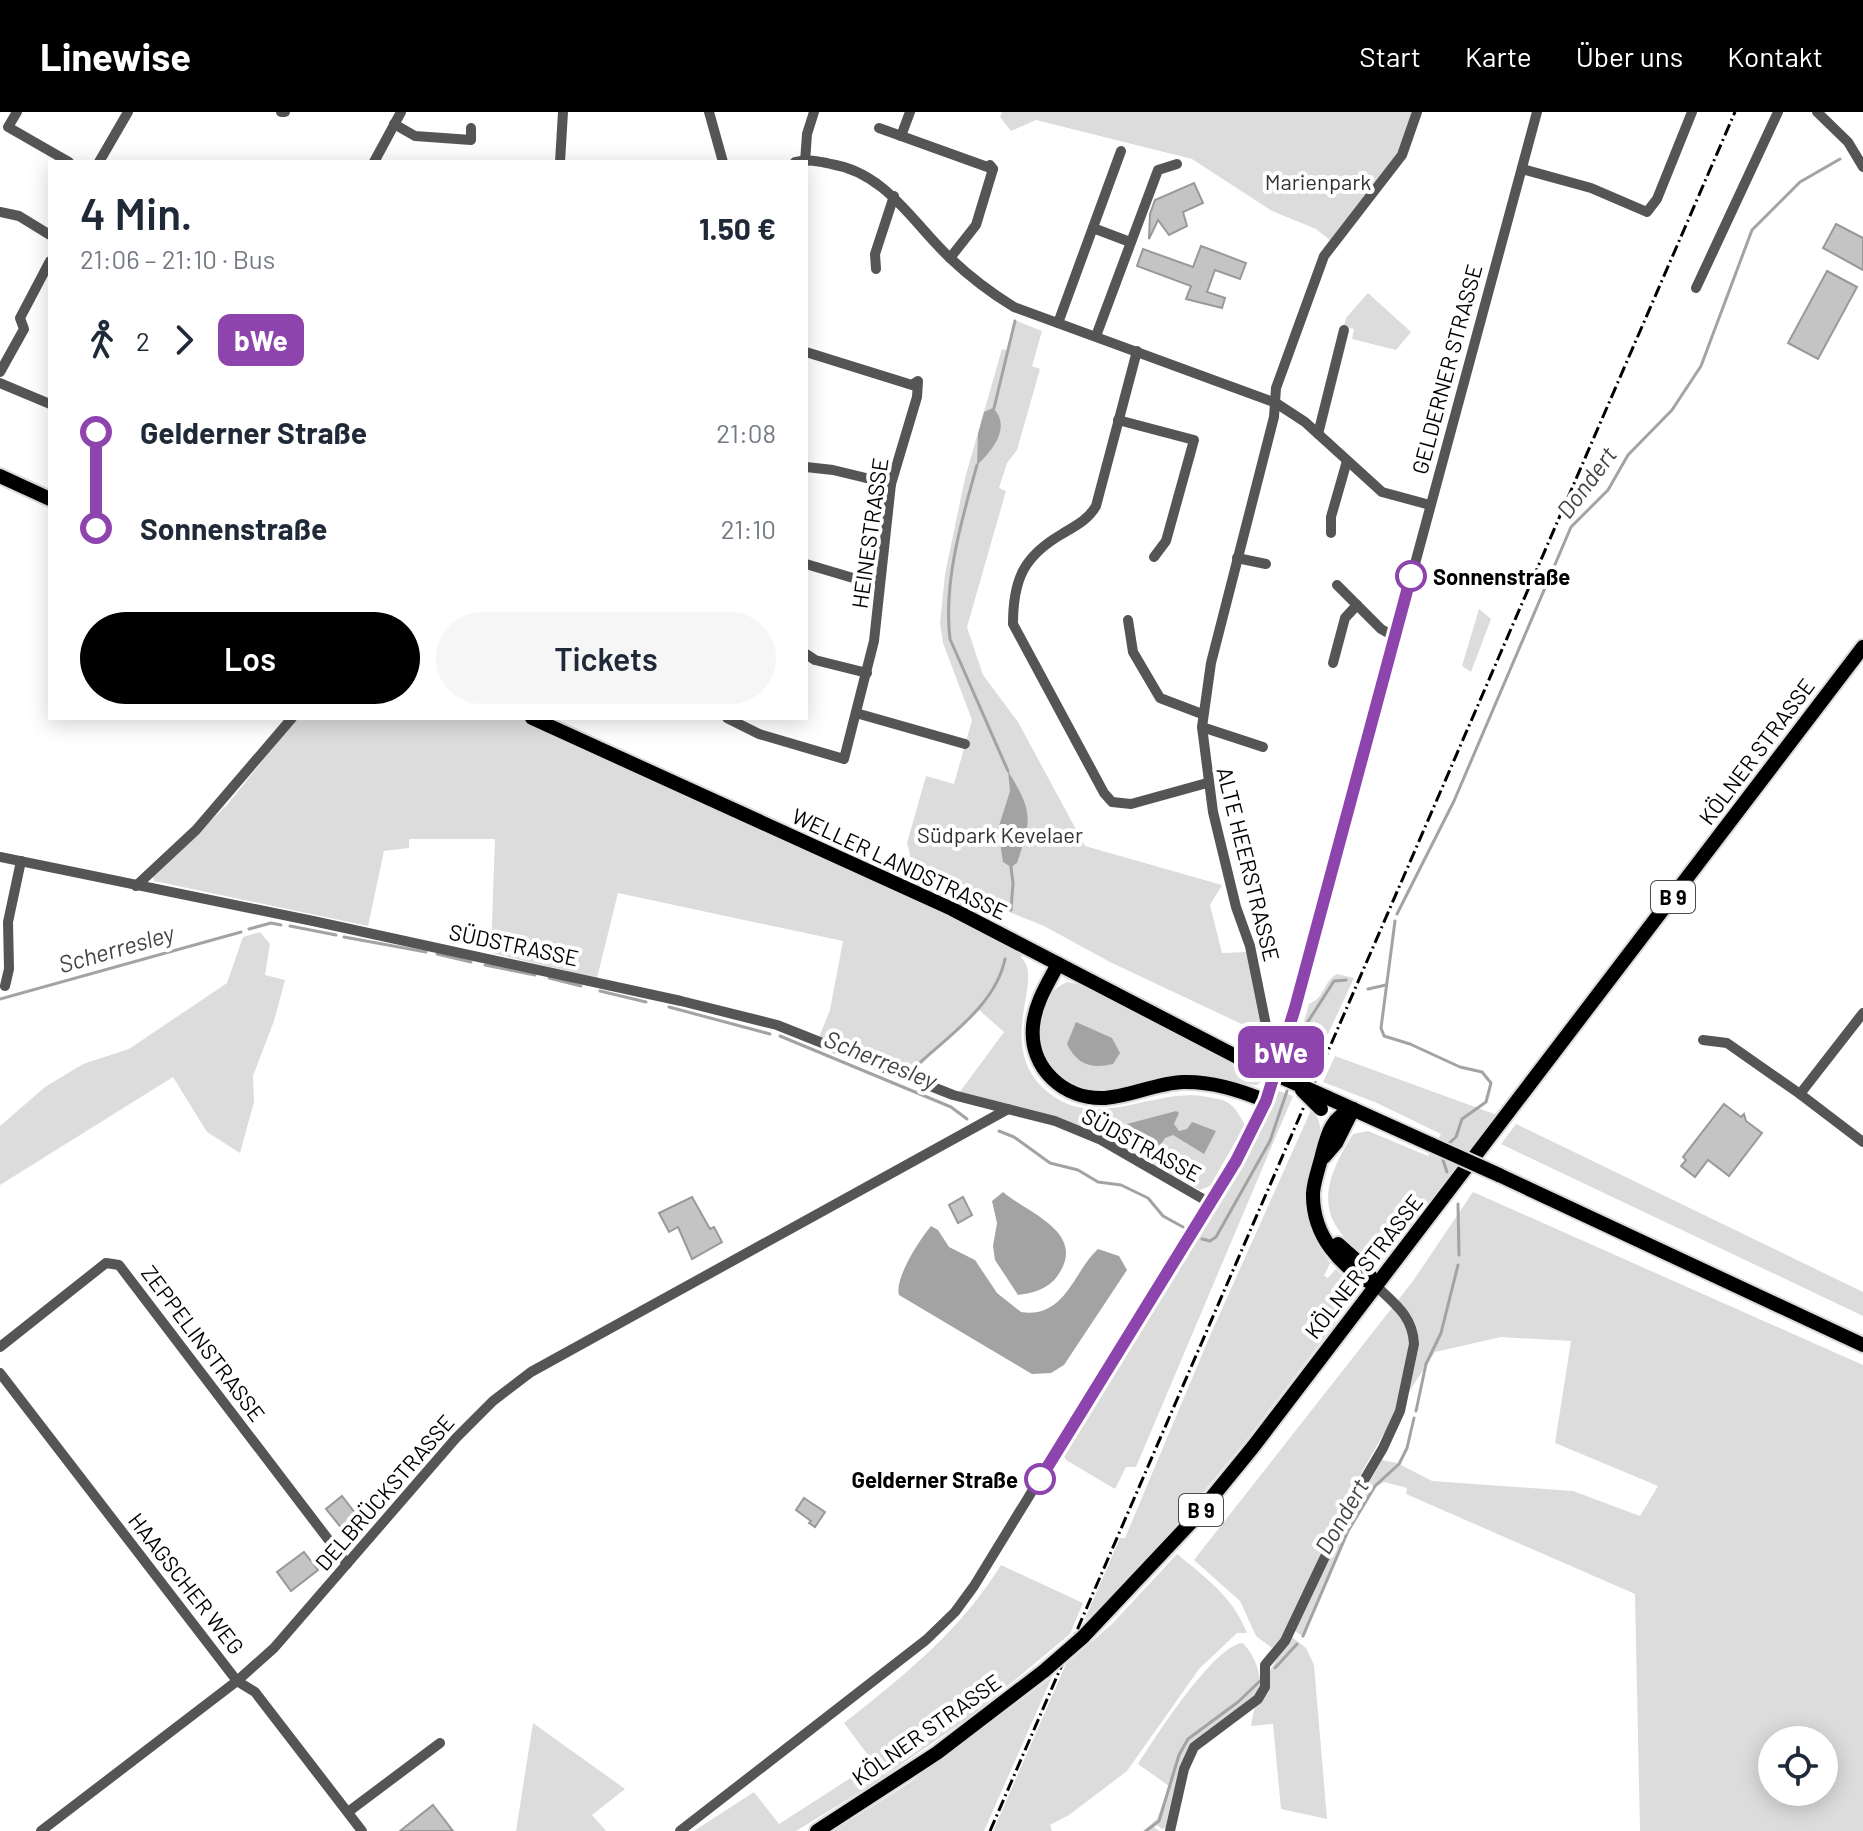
<!DOCTYPE html>
<html lang="de">
<head>
<meta charset="utf-8">
<style>
  body { margin:0; font-family:Barlow,sans-serif; background:#f6f6f7; color:#1f2937; height:100vh; display:flex; flex-direction:column; font-size:30px; white-space:nowrap }
  * { box-sizing:border-box; margin:0 }
  p { font-size:26px; color:#747a83 }
  .icon { flex:none; width:44px; height:44px; fill:none; stroke:currentColor; stroke-width:2; stroke-linecap:round; stroke-linejoin:round }
  .map { position:relative; flex:1; overflow:hidden }
  .panel { position:absolute; left:48px; top:48px; width:760px; height:560px; display:flex; flex-direction:column; background:#fff; border-radius:0px; box-shadow:0 4px 20px #0003 }
  .panel>* { flex:none }
  .badge { padding:0 16px; border-radius:12px; font-size:28px; line-height:52px }
  .fabs { position:absolute; left:1758px; top:1614px; display:grid; gap:16px }
  .fabs a { display:grid; place-items:center; width:80px; height:80px; border-radius:50%; background:#fff; box-shadow:0 4px 20px #0003; font-size:40px }
  .map>.badge { position:absolute; translate:-50% -50%; box-shadow:0 0 0 4px #fff }
  .legs { display:flex; align-items:center; gap:12px; height:88px; padding:0 32px; font-size:26px }
  .legs p { margin-inline-start:auto }
  .headline { display:flex; align-items:center; justify-content:space-between; height:136px; padding:0 32px }
  h1 { font-size:44px; font-weight:600; line-height:60px }
  .button { display:flex; gap:16px; margin-top:auto; padding:16px 32px }
  .button a { flex:1; height:92px; border-radius:48px; background:#000; color:#fff; font-size:32px; font-weight:600; line-height:92px; text-align:center }
  .button a+a { background:#f6f6f7; color:#1f2937 }
  ul { padding:0 32px; list-style:none }
  li { display:flex; align-items:center; gap:28px; height:96px; font-size:30px }
  li i { display:grid; place-items:center; width:12px; height:100%; margin:0 10px; background:currentColor }
  li i::after { content:''; width:20px; height:20px; margin:-10px; border:6px solid; border-radius:50%; background:#fff }
  li p { margin-inline-start:auto }
  li:first-child i { background:linear-gradient(#0000 50%,currentColor 0) }
  li:last-child i { background:linear-gradient(currentColor 50%,#0000 0) }
  header { display:flex; align-items:center; gap:48px; box-sizing:border-box; height:112px; padding:0 40px; background:#000; color:#fff }
  header strong { font-size:38px }
  nav { display:flex; gap:44px; margin-inline-start:auto; font-size:28px }
  .map>svg:first-child { display:block }
  .green { fill:#dcdcdc; fill-rule:evenodd }
  .water { fill:#a3a3a3 }
  .lines { fill:none; stroke-linecap:round; stroke-linejoin:round }
  .stream { stroke:#a3a3a3; stroke-width:3 }
  .building { fill:#c4c4c4; stroke:#999; stroke-width:2 }
  .major-casing { stroke:#dbdbdb; stroke-width:18 }
  .minor { stroke:#555; stroke-width:10 }
  .major { stroke:#000; stroke-width:14 }
  .rail { stroke:#000; stroke-width:3; stroke-dasharray:12 4 2 4; stroke-linecap:butt }
  .major-bridge-casing { stroke:#dbdbdb; stroke-width:18; stroke-linecap:butt }
  .major-bridge { stroke:#000; stroke-width:14 }
  .line-1-casing { stroke:#fff; stroke-width:18 }
  .line-1 { stroke:#8e44ad; stroke-width:12 }
  .stop-1-dot { fill:#fff; stroke:#8e44ad; stroke-width:4 }
  .labels { text-anchor:middle; dominant-baseline:central; stroke-width:8; stroke-linejoin:round; paint-order:stroke }
  .shield { fill:#fff; stroke:#4c4c4c; stroke-width:2 }
  .shield-label { font-size:20px; font-weight:bold; fill:#000 }
  .park-label { font-size:22px; fill:#333; stroke:#fff }
  .street-label { font-size:22px; fill:#000; stroke:#fff }
  .stop-label { font-size:22px; font-weight:bold; fill:#000; stroke:#fff; text-anchor:start }
  .water-label { font-size:24px; font-style:italic; fill:#444; stroke:#fff }
</style>
</head>
<body>
<header>
<strong>Linewise</strong>
<nav><a>Start</a><a>Karte</a><a>Über uns</a><a>Kontakt</a></nav>
</header>
<div class="map">
<svg width="1863" height="1719" viewBox="0 0 1863 1719">
  <rect width="100%" height="100%" fill="#fff"/>
  <g class="green">
    <path d="M1002,0H1413L1397,42L1331,129L1316,117L1272,99L1192,47L1036,8L1011,19L1000,5Z"/>
    <path d="M1368,181L1411,220L1396,238L1352,227L1354,217L1344,214L1346,206Z"/>
    <path d="M1014,208L1042,219L1032,254L1040,257L1017,338L1007,351L999,376L1006,379L967,515L983,563L1018,610L1085,734L1222,773L1210,793L1222,841L1247,840L1265,930L1252,962L1263,968L1257,973C1244,973 1232,968 1220,968C1176,967 1099,996 1062,969C1033,948 1031,882 1068,870L1082,873L1234,951L1233,954L1240,958C1247,944 1255,931 1250,916L1110,850L1044,814L908,759L910,742L907,731L926,664L954,672L972,608L943,531L940,511L945,462L965,366L1002,237L1007,238Z"/>
    <path d="M1479,497L1491,507L1471,560L1462,554Z"/>
    <path d="M297,606H520L902,780L1023,841L1021,846C1047,866 989,939 1053,984C1101,1018 1156,974 1208,985C1215,987 1225,987 1231,993C1237,998 1241,1006 1245,1013L1210,1074L1200,1078L1101,1024L959,981L1004,920L978,897L931,940L913,964L819,925L830,898L843,829L618,781L597,866L491,841L495,727H409V736L384,739L368,814L154,769L153,764L227,693Z"/>
    <path d="M260,820L270,832L265,863L285,868L274,909L253,964L254,990L240,1041L207,1020L173,965L0,1073V1014L45,975L83,952L129,937L227,871L243,825Z"/>
    <path d="M1337,862L1354,866L1309,963L1291,955L1309,892C1326,885 1322,871 1337,862Z"/>
    <path d="M1335,944L1497,1003C1465,1044 1418,1122 1373,1145L1380,1125H1378L1365,1143C1313,1106 1323,1070 1353,1022L1368,1019L1428,1044L1441,1022L1377,991L1323,970Z"/>
    <path d="M1276,978L1293,984L1136,1355H1126L1115,1377L1066,1348L1062,1341L1243,1051Z"/>
    <path d="M1312,996C1334,1025 1306,1056 1306,1087C1306,1111 1317,1132 1330,1151L1324,1164L1328,1166L1336,1157L1348,1169L1337,1209L1245,1330L1157,1436L1105,1492L1084,1509L1120,1426H1125L1209,1226Z"/>
    <path d="M1516,1012L1863,1180V1204L1501,1032Z"/>
    <path d="M1473,1080L1863,1253V1719H1640L1635,1482L1406,1382L1407,1376L1384,1370L1377,1374L1349,1420L1304,1525L1295,1519L1343,1417L1382,1348L1397,1351L1432,1369L1573,1379L1640,1404L1658,1374L1555,1331L1571,1229L1501,1225L1435,1240C1394,1301 1357,1366 1325,1432C1313,1456 1291,1522 1272,1536L1256,1524L1240,1489L1194,1448L1413,1169ZM1772,1628H1824V1680H1772Z"/>
    <path d="M1177,1442C1206,1466 1233,1485 1247,1521H1237L1199,1557L1127,1659L1069,1703L1050,1713L1052,1719H993L1066,1552L1112,1512Z"/>
    <path d="M1001,1453L1083,1491L1070,1522L974,1602L875,1671L796,1719H694L754,1680L779,1712L874,1651L844,1611C905,1563 960,1519 1001,1453Z"/>
    <path d="M1292,1525L1306,1536L1314,1553L1327,1707L1281,1697L1273,1612L1251,1614C1256,1579 1271,1553 1292,1525Z"/>
    <path d="M1242,1531C1254,1540 1263,1566 1260,1580L1194,1632L1167,1715L1162,1717L1156,1713L1154,1715L1159,1719H1143L1157,1707L1169,1674L1138,1652C1156,1624 1213,1535 1242,1531Z"/>
    <path d="M1052,1565L984,1719H833L909,1671Z"/>
    <path d="M533,1611L625,1677L592,1703L606,1719H516Z"/>
  </g>
  <g class="water">
    <path d="M993,296C1012,315 992,339 977,353L978,322L984,300Z"/>
    <path d="M1008,659C1033,700 1032,707 1017,751L1011,755L1003,750L998,717L1010,679Z"/>
    <path d="M1076,910L1112,926L1120,941L1113,952C1092,957 1077,953 1067,932Z"/>
    <path d="M1176,999L1179,1001L1174,1012L1179,1019L1187,1017L1192,1010L1216,1019L1204,1042L1173,1023L1165,1026L1158,1037L1124,1019L1127,1012Z"/>
    <path d="M1003,1080C1026,1100 1085,1119 1060,1160C1051,1176 1035,1181 1018,1183L995,1148L993,1134L997,1111L992,1089Z"/>
    <path d="M931,1114L938,1118L949,1135L975,1148L997,1181L1021,1200C1066,1207 1074,1158 1098,1137L1119,1144L1127,1158L1064,1253L1051,1261L1032,1262L899,1183C894,1167 920,1127 931,1114Z"/>
  </g>
  <g class="lines">
    <g class="stream">
      <path d="M994,296L1015,209"/>
      <path d="M977,353C962,407 943,470 950,527L1008,659"/>
      <path d="M1011,798L1013,771L1011,755"/>
      <path d="M1397,802L1454,689L1571,415L1608,378L1628,343L1672,298L1701,254L1752,118L1800,70L1840,47"/>
      <path d="M1395,809L1381,916L1384,924L1410,932L1460,955L1482,960L1491,971L1486,990L1462,1007L1456,1025L1446,1034"/>
      <path d="M290,814L336,823"/>
      <path d="M249,817L271,811L281,813"/>
      <path d="M344,825L426,840"/>
      <path d="M437,842L471,850"/>
      <path d="M485,853L535,863"/>
      <path d="M549,866L581,874"/>
      <path d="M1368,877L1386,873"/>
      <path d="M600,879L646,890"/>
      <path d="M0,887L241,820"/>
      <path d="M669,895L770,922"/>
      <path d="M780,924L951,995L967,1007"/>
      <path d="M1293,956L1302,919L1334,869L1346,868"/>
      <path d="M909,961C942,928 995,896 1005,847"/>
      <path d="M999,1019L1014,1025L1050,1051L1078,1058L1098,1070L1121,1073L1148,1086L1163,1104L1183,1115"/>
      <path d="M1442,1045L1447,1060"/>
      <path d="M1458,1092L1459,1143"/>
      <path d="M1202,1127L1210,1129L1216,1125L1270,1029L1287,979"/>
      <path d="M1416,1299L1426,1252L1441,1221L1458,1153"/>
      <path d="M1303,1524L1348,1419L1375,1374L1399,1352L1407,1336L1414,1306"/>
      <path d="M1275,1556L1297,1532"/>
      <path d="M1146,1719L1159,1709L1179,1643L1188,1627L1238,1590L1260,1569"/>
    </g>
  </g>
  <g class="building">
    <path d="M1194,71L1203,91L1183,100L1187,114L1169,123L1158,108L1149,127L1150,102L1155,88Z"/>
    <path d="M1836,112L1863,126V158L1823,136Z"/>
    <path d="M1201,134L1246,151L1240,167L1215,158L1207,180L1225,186L1222,196L1186,187L1191,174L1137,154L1143,137L1193,155Z"/>
    <path d="M1827,159L1857,175L1818,247L1788,231Z"/>
    <path d="M1724,992L1741,1005L1744,1002L1746,1009L1762,1021L1729,1064L1708,1048L1695,1065L1681,1054L1686,1048L1683,1045Z"/>
    <path d="M692,1085L710,1117L714,1115L722,1130L692,1147L678,1115L669,1120L659,1101Z"/>
    <path d="M963,1085L972,1103L958,1111L949,1093Z"/>
    <path d="M342,1384L359,1406L343,1418L326,1397Z"/>
    <path d="M804,1386L825,1400L815,1415L809,1411L811,1409L796,1398Z"/>
    <path d="M304,1440L318,1458L291,1479L277,1460Z"/>
    <path d="M433,1693L453,1719H400Z"/>
  </g>
  <g class="lines">
    <g class="major-casing">
      <g id="major">
        <path d="M0,364L50,387"/>
        <path d="M532,606L952,797L1243,948"/>
        <path d="M1058,852C1048,871 1035,891 1033,914C1029,956 1064,988 1105,986C1132,984 1156,971 1183,970C1212,969 1240,978 1266,989"/>
        <path d="M1326,985L1430,1032"/>
        <path d="M1353,997C1333,1004 1328,1020 1323,1039C1320,1053 1314,1067 1313,1081C1312,1123 1340,1155 1375,1173"/>
        <path d="M1324,1045L1336,1031L1353,997"/>
        <path d="M1499,1063L1863,1233"/>
        <path d="M1338,1132L1365,1156L1375,1172"/>
        <path d="M1083,1525L1195,1406L1253,1335L1863,535"/>
        <path d="M817,1719L937,1641L1044,1559"/>
      </g>
    </g>
    <g class="minor">
      <path d="M17,0L8,15L69,50"/>
      <path d="M281,0H285"/>
      <path d="M709,0L723,50"/>
      <path d="M1817,0L1848,30L1863,55"/>
      <path d="M394,12L415,24L471,28V16"/>
      <path d="M879,16L993,57"/>
      <path d="M901,24L910,0"/>
      <path d="M99,50L128,0"/>
      <path d="M374,50L401,0"/>
      <path d="M560,50L563,0"/>
      <path d="M795,50C807,47 818,49 831,52C886,61 912,110 950,146C970,165 991,181 1014,195L1276,291L1305,310L1382,380L1430,393"/>
      <path d="M805,50L807,22L814,0"/>
      <path d="M1522,57L1591,76L1647,100L1657,87L1692,0"/>
      <path d="M0,100L19,104L50,123"/>
      <path d="M1093,116L1130,130"/>
      <path d="M950,146L976,113L993,57L990,53"/>
      <path d="M876,157L875,142L894,84"/>
      <path d="M1696,176L1778,0"/>
      <path d="M1058,211L1121,39"/>
      <path d="M1096,224L1158,58L1177,52"/>
      <path d="M1137,239L1096,394C1088,408 1075,414 1062,422C1024,444 1013,467 1013,512L1104,681L1112,690L1131,692L1207,671"/>
      <path d="M0,260L24,217L20,206L50,149"/>
      <path d="M0,271L50,292"/>
      <path d="M1118,308L1194,328L1166,429L1154,445"/>
      <path d="M1318,322L1344,218"/>
      <path d="M806,355L833,358L891,372"/>
      <path d="M1331,421V405L1347,349"/>
      <path d="M1237,446L1266,452"/>
      <path d="M806,452L853,466L880,467"/>
      <path d="M1337,473L1381,517L1395,525"/>
      <path d="M1128,508L1133,540L1160,586L1202,602"/>
      <path d="M806,542L815,548L867,561"/>
      <path d="M1333,551L1345,506L1357,493"/>
      <path d="M856,601L965,632"/>
      <path d="M727,606L759,622L844,647L874,529L891,372L917,285L918,269L912,273L806,240"/>
      <path d="M1202,615L1263,635"/>
      <path d="M0,745L313,809L681,889L777,913L953,983L1055,1009L1101,1028L1210,1091"/>
      <path d="M136,774L196,718L292,606"/>
      <path d="M5,874L9,857L8,810L21,749"/>
      <path d="M1863,901L1800,982L1863,1030"/>
      <path d="M1703,928L1727,931L1800,982"/>
      <path d="M1282,937L1269,928L1250,834L1236,795L1213,700L1202,615L1211,551L1274,305L1276,276L1324,144L1402,43L1417,0"/>
      <path d="M0,1235L106,1151L119,1153L347,1452"/>
      <path d="M0,1261L237,1569L255,1580L362,1719"/>
      <path d="M348,1700L440,1631"/>
      <path d="M41,1719L237,1569L274,1536L456,1326L493,1289L531,1260L1008,997"/>
      <path d="M680,1719L926,1528L955,1500L974,1474L1254,1017L1266,989L1295,896L1537,0"/>
      <path d="M1170,1719L1184,1657L1194,1635L1258,1587L1265,1575V1553L1285,1529L1349,1394L1383,1336L1400,1299L1414,1232C1413,1204 1394,1191 1375,1173"/>
    </g>
    <use href="#major" class="major"/>
    <path class="rail" d="M990,1719L1735,0"/>
    <g class="major-bridge-casing">
      <g id="major-bridge">
        <path d="M1243,948L1326,985"/>
        <path d="M1302,978L1321,997"/>
        <path d="M1430,1032L1499,1063"/>
        <path d="M1044,1559L1083,1525"/>
      </g>
    </g>
    <use href="#major-bridge" class="major-bridge"/>
  </g>
  <g class="lines">
    <g class="line-1-casing">
      <path id="line-1" d="M1040,1367L1236,1049L1266,989L1295,896L1411,464"/>
    </g>
    <use href="#line-1" class="line-1"/>
  </g>
  <g class="stop-1-dot">
    <circle cx="1411" cy="464" r="14"/>
    <circle cx="1040" cy="1367" r="14"/>
  </g>
  <g class="labels">
    <g class="shield">
      <rect x="1651" y="769" width="44" height="32" rx="6"/>
      <rect x="1179" y="1382" width="44" height="32" rx="6"/>
    </g>
    <g class="shield-label">
      <text x="1673" y="785">B 9</text>
      <text x="1201" y="1398">B 9</text>
    </g>
    <g class="park-label">
      <text x="1318" y="69">Marienpark</text>
      <text x="1000" y="722">Südpark Kevelaer</text>
    </g>
    <g class="street-label">
      <text transform="translate(1446 257) rotate(-75)">GELDERNER STRASSE</text>
      <text transform="translate(869 421) rotate(-82)">HEINESTRASSE</text>
      <text transform="translate(1756 639) rotate(-53)">KÖLNER STRASSE</text>
      <text transform="translate(900 751) rotate(25)">WELLER LANDSTRASSE</text>
      <text transform="translate(1249 752) rotate(76)">ALTE HEERSTRASSE</text>
      <text transform="translate(514 832) rotate(12)">SÜDSTRASSE</text>
      <text transform="translate(1142 1032) rotate(28)">SÜDSTRASSE</text>
      <text transform="translate(1363 1154) rotate(-52)">KÖLNER STRASSE</text>
      <text transform="translate(204 1231) rotate(53)">ZEPPELINSTRASSE</text>
      <text transform="translate(384 1380) rotate(-49)">DELBRÜCKSTRASSE</text>
      <text transform="translate(187 1471) rotate(52)">HAAGSCHER WEG</text>
      <text transform="translate(926 1617) rotate(-35)">KÖLNER STRASSE</text>
    </g>
    <g class="stop-label">
      <text x="1433" y="464">Sonnenstraße</text>
      <text x="1018" y="1367" text-anchor="end">Gelderner Straße</text>
    </g>
    <g class="water-label">
      <text transform="translate(1586 370) rotate(-53)">Dondert</text>
      <text transform="translate(116 836) rotate(-16)">Scherresley</text>
      <text transform="translate(881 947) rotate(22)">Scherresley</text>
      <text transform="translate(1341 1404) rotate(-60)">Dondert</text>
    </g>
  </g>
</svg>
<div class="fabs">
<a><svg class="icon" aria-label="locate" viewBox="0 0 24 24"><circle cx="12" cy="12" r="6"/><path d="M12 2v4M12 18v4M2 12h4M18 12h4"/></svg></a>
</div>
<b class="badge" style="left:1281px;top:940px;background:#8e44ad;color:#fff">bWe</b>
<section class="panel">
<div class="headline"><div><h1>4 Min.</h1><p>21:06 – 21:10 · Bus</p></div><b>1.50 €</b></div>
<div class="legs"><svg class="icon" aria-label="walk" viewBox="0 0 24 24"><circle cx="13" cy="4" r="2"/><path d="M13 8l-2 6 4 7M11 14l-3 7M7 12l3-4h3l4 4"/></svg>2<svg class="icon" aria-label="forward" viewBox="0 0 24 24"><path d="M9 5l7 7-7 7"/></svg><b class="badge" style="background:#8e44ad;color:#fff">bWe</b></div>
<ul>
<li><i style="color:#8e44ad"></i><b>Gelderner Straße</b><p>21:08</p></li>
<li><i style="color:#8e44ad"></i><b>Sonnenstraße</b><p>21:10</p></li>
</ul>
<div class="button"><a>Los</a><a>Tickets</a></div>
</section>
</div>
</body>
</html>
